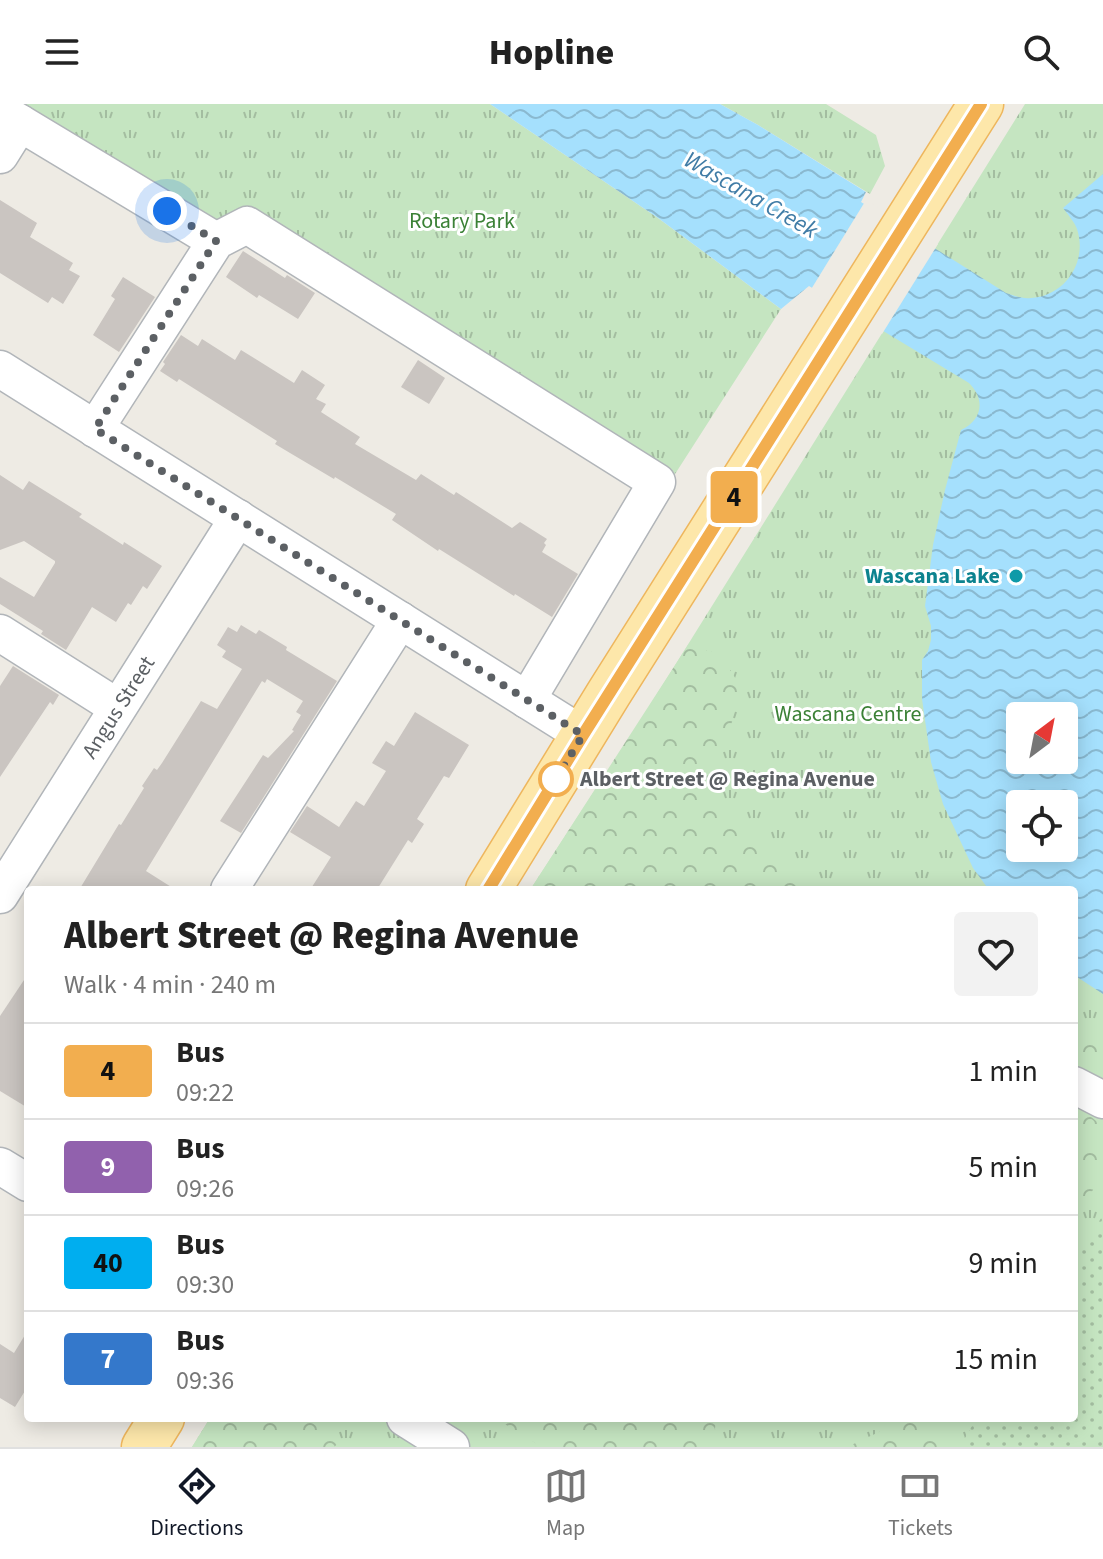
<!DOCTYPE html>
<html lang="en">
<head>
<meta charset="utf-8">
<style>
  body { margin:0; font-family:"Source Sans 3",sans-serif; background:#f2f2f2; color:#222; height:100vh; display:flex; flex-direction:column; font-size:30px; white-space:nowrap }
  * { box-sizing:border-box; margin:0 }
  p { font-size:26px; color:#767676 }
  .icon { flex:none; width:44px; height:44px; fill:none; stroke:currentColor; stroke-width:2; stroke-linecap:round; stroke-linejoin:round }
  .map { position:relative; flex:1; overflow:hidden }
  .details { position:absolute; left:24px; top:782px; width:1054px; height:536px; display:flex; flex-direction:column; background:#fff; border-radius:8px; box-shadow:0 4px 20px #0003 }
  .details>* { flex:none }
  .badge { padding:0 16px; border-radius:6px; font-size:28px; line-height:52px }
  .needle { width:52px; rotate:32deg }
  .fabs { position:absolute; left:1006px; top:598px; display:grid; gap:16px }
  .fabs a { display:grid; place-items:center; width:72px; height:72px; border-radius:8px; background:#fff; box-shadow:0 4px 20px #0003; font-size:40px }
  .you { position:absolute; width:40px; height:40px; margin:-20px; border:6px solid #fff; border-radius:50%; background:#1a73e8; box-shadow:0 0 0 12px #1a73e833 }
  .map>.badge { position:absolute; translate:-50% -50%; box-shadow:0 0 0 4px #fff }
  .round { display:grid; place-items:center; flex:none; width:84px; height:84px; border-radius:8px; background:#f2f2f2 }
  .summary { display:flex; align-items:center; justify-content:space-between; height:136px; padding:0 40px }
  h1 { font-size:38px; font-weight:800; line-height:60px }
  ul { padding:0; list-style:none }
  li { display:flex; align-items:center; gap:24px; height:96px; padding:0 40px; border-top:2px solid #e0e0e0 }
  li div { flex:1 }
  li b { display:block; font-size:30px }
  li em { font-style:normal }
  li .badge { min-width:88px; font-weight:700; text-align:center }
  header { display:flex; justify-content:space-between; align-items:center; height:104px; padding:0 40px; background:#fff; font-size:36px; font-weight:800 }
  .tabs { display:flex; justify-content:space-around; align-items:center; height:112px; border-top:2px solid #e0e0e0; background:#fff; font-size:22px; color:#767676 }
  .tabs a { display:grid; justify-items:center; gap:4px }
  .tabs .active { color:#111827 }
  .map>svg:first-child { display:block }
  .grass { fill:url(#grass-tufts); fill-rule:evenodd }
  .forest { fill:url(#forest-crowns) }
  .garden { fill:url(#garden-dots) }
  .water { fill:url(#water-waves); fill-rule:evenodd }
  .pier { fill:#eeebe4 }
  .building { fill:#cac5c1 }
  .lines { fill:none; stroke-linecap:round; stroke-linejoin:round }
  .minor-casing { stroke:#b1b5b9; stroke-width:39 }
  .major-casing { stroke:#eeb65d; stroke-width:47 }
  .minor { stroke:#fff; stroke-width:36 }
  .major { stroke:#fde7aa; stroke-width:44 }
  .line-casing { stroke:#fff; stroke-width:18 }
  .line { stroke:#f2ae4f; stroke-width:12 }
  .walk { stroke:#5c6064; stroke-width:8; stroke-dasharray:0 14.4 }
  .culture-dot { fill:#0f9aa8; stroke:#fff; stroke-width:3 }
  .stop-dot { fill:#fff; stroke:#f2ae4f; stroke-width:4 }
  .labels { text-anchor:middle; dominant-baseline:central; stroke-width:6; stroke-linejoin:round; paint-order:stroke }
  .park-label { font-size:22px; fill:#3b8136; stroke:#fff }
  .culture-label { font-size:22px; font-weight:bold; fill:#0d838f; stroke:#fff; text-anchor:end }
  .street-label { font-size:22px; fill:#5c6064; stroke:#fff }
  .stop-label { font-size:22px; font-weight:bold; fill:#5c6064; stroke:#fff; text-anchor:start }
  .water-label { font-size:24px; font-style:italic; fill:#407ca6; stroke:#fff }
</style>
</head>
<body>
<header><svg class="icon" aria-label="menu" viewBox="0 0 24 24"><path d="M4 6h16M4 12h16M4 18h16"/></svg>Hopline<svg class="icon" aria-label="search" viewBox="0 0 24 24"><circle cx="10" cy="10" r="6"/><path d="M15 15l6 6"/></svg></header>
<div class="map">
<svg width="1103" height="1343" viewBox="0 0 1103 1343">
  <defs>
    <pattern id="grass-tufts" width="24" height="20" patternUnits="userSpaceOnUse" patternTransform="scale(2)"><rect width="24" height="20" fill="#c5e5c1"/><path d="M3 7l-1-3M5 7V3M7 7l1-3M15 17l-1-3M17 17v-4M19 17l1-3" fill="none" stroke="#a3bda0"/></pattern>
    <pattern id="forest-crowns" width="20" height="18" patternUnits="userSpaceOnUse" patternTransform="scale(2)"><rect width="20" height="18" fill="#c5e5c1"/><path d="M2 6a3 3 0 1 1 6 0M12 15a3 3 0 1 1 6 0" fill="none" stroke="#a3bda0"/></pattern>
    <pattern id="garden-dots" width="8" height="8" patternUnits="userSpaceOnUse" patternTransform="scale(2)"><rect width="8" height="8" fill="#c5e5c1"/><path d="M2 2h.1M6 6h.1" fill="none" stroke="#a3bda0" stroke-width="1.8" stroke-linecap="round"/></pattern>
    <pattern id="water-waves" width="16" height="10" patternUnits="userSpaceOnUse" patternTransform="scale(2)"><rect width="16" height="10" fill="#a5e0fd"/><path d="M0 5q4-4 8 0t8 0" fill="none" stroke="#8ab9d0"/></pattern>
  </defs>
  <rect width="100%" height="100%" fill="#eeebe4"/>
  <g class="grass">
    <path d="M8,0H490L658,114L781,205L668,381L260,122L214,125Z"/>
    <path d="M720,0H826L876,31L885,62L870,90L758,21Z"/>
    <path d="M1025,0H1103V1343H192L210,1314H1074V786H530L644,611ZM1020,612H1064V656H1020ZM1020,700H1064V744H1020Z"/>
  </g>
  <g class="forest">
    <path d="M688,541L720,550L739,580L732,618L708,678V698L766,740L806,786H530Z"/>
    <path d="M1074,912L1082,914L1103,927V961L1092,962L1074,954Z"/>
    <path d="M1074,1006L1089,1011L1103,1023V1075L1084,1096L1074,1104Z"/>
    <path d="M210,1314H304L341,1337L334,1343H192Z"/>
    <path d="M495,1314H716L715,1325L718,1343H542Z"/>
    <path d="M909,1314H927L956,1343H847Z"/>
  </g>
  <path class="garden" d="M1103,1111V1343H959L977,1314H1074V1158Z"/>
  <path class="water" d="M490,0H720L758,21L866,88L861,98L1006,189C1015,192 1022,195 1031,194C1065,192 1088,158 1077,125C1074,117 1068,111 1063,104L1103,70V890L1074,871V786H989L973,764L943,700L931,658L922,595V556L928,547L931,536V522L925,502L933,441L945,386L961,326C982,316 986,296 969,279L809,182L781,205L658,114ZM1020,612H1064V656H1020ZM1020,700H1064V744H1020Z"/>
  <path class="pier" d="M866,96L938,140L882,230L810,187Z"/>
  <g class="building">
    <path d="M0,96L37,119L30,133L73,159L69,166L80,172L63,200L52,193L48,199L0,169Z"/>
    <path d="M243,147L285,174L287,171L315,189L298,215L259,191L257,194L226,173Z"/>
    <path d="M123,173L155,193L119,248L93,231L115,195L111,192Z"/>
    <path d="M181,231L198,242L202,235L235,256L241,246L294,279L302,266L325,281L316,295L326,300L321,308L360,333L355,340L416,376L421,370L454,391L456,388L512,424L520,418L547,435L544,439L546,441L542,448L578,470L552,513L515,490L514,492L439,445L438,447L392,416L396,410L335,373L334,375L290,349L275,340L277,337L179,275L177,278L160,267L165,260L163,258Z"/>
    <path d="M418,256L445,274L429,300L401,283Z"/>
    <path d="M0,371L23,386L29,377L82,410L79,413L123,441L124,438L162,462L147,485L143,482L131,501L128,499L116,518L92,503L66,546L41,530L43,527L0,500V473L34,493L55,459V457L24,437L0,446Z"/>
    <path d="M241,521L256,530L259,526L287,543L286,546L337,577L241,729L220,717L263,651L268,654L294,627L292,626L301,611L296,608L303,597L267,575L265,579L262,577L146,767L176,786H79L119,720L121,721L144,684L142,682L154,664L157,666L162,659L201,597L217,605L242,565L222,553L226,547L217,541L228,523L237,528Z"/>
    <path d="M13,562L59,591L53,601L50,598L0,673V582Z"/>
    <path d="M415,608L469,641L449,674L444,672L417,715L424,720L412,739L408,736L378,784L374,782L371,786H310L331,753L290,728L307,702L339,723L356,697L364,702L386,667L372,659L386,637L394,642Z"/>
    <path d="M28,870V1004L0,987V912Z"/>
    <path d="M28,1226V1282L15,1303L0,1294V1240L14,1249Z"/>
  </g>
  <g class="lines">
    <g class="minor-casing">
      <g id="minor">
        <path d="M0,7L216,137"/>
        <path d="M0,51L20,19"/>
        <path d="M0,265L583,631"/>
        <path d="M95,325L216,137L247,121L657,378L527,596"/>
        <path d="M0,529L117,603"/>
        <path d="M229,786L400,516"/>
        <path id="s1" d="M0,791L238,414"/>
        <path d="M1074,981L1103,996"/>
        <path d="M0,1062L28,1079"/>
        <path d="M405,1314L451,1343"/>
      </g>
    </g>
    <g class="major-casing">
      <g id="major">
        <path d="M488,786L609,589L981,0"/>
        <path d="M144,1343L162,1314"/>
      </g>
    </g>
    <use href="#minor" class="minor"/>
    <use href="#major" class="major"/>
  </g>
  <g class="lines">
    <g class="line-casing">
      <path id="line" d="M488,786L583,631L981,0"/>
    </g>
    <use href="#line" class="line"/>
    <path class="walk" d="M167,107L216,137L95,325L583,631L551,683L556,675"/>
  </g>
  <circle class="culture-dot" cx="1016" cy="472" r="8"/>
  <circle class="stop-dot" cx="556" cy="675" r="16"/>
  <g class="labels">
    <g class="park-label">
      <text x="462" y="117">Rotary Park</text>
      <text x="848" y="610">Wascana Centre</text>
    </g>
    <g class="culture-label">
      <text x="1000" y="472">Wascana Lake</text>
    </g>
    <g class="street-label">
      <text stroke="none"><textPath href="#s1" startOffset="222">Angus Street</textPath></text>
    </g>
    <g class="stop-label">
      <text x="580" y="675">Albert Street @ Regina Avenue</text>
    </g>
    <g class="water-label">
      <text transform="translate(751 91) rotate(30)">Wascana Creek</text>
    </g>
  </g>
</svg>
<div class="fabs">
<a><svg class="needle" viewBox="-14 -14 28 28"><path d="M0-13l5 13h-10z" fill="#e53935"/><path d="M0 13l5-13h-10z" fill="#767676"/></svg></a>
<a><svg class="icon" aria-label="locate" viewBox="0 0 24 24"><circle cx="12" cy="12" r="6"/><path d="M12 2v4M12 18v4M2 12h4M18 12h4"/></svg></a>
</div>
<div class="you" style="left:167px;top:107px"></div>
<b class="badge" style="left:734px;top:393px;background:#f2ae4f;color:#111">4</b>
<section class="details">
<div class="summary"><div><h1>Albert Street @ Regina Avenue</h1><p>Walk · 4 min · 240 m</p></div><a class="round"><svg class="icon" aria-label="heart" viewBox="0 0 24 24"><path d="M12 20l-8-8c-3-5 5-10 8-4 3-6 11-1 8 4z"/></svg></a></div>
<ul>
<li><span class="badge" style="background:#f2ae4f;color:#111">4</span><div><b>Bus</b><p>09:22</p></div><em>1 min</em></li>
<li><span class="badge" style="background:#9161ad;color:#fff">9</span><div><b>Bus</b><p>09:26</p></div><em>5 min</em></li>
<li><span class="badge" style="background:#00aeef;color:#111">40</span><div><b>Bus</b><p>09:30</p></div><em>9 min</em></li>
<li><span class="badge" style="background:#3478cb;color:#fff">7</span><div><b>Bus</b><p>09:36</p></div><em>15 min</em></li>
</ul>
</section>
</div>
<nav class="tabs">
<a class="active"><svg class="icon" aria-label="directions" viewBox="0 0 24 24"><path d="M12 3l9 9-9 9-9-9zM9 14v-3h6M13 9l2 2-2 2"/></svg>Directions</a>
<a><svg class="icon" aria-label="map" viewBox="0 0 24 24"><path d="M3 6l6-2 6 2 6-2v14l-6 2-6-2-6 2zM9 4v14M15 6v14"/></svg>Map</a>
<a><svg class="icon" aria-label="tickets" viewBox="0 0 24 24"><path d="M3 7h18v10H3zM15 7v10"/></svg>Tickets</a>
</nav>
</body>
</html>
